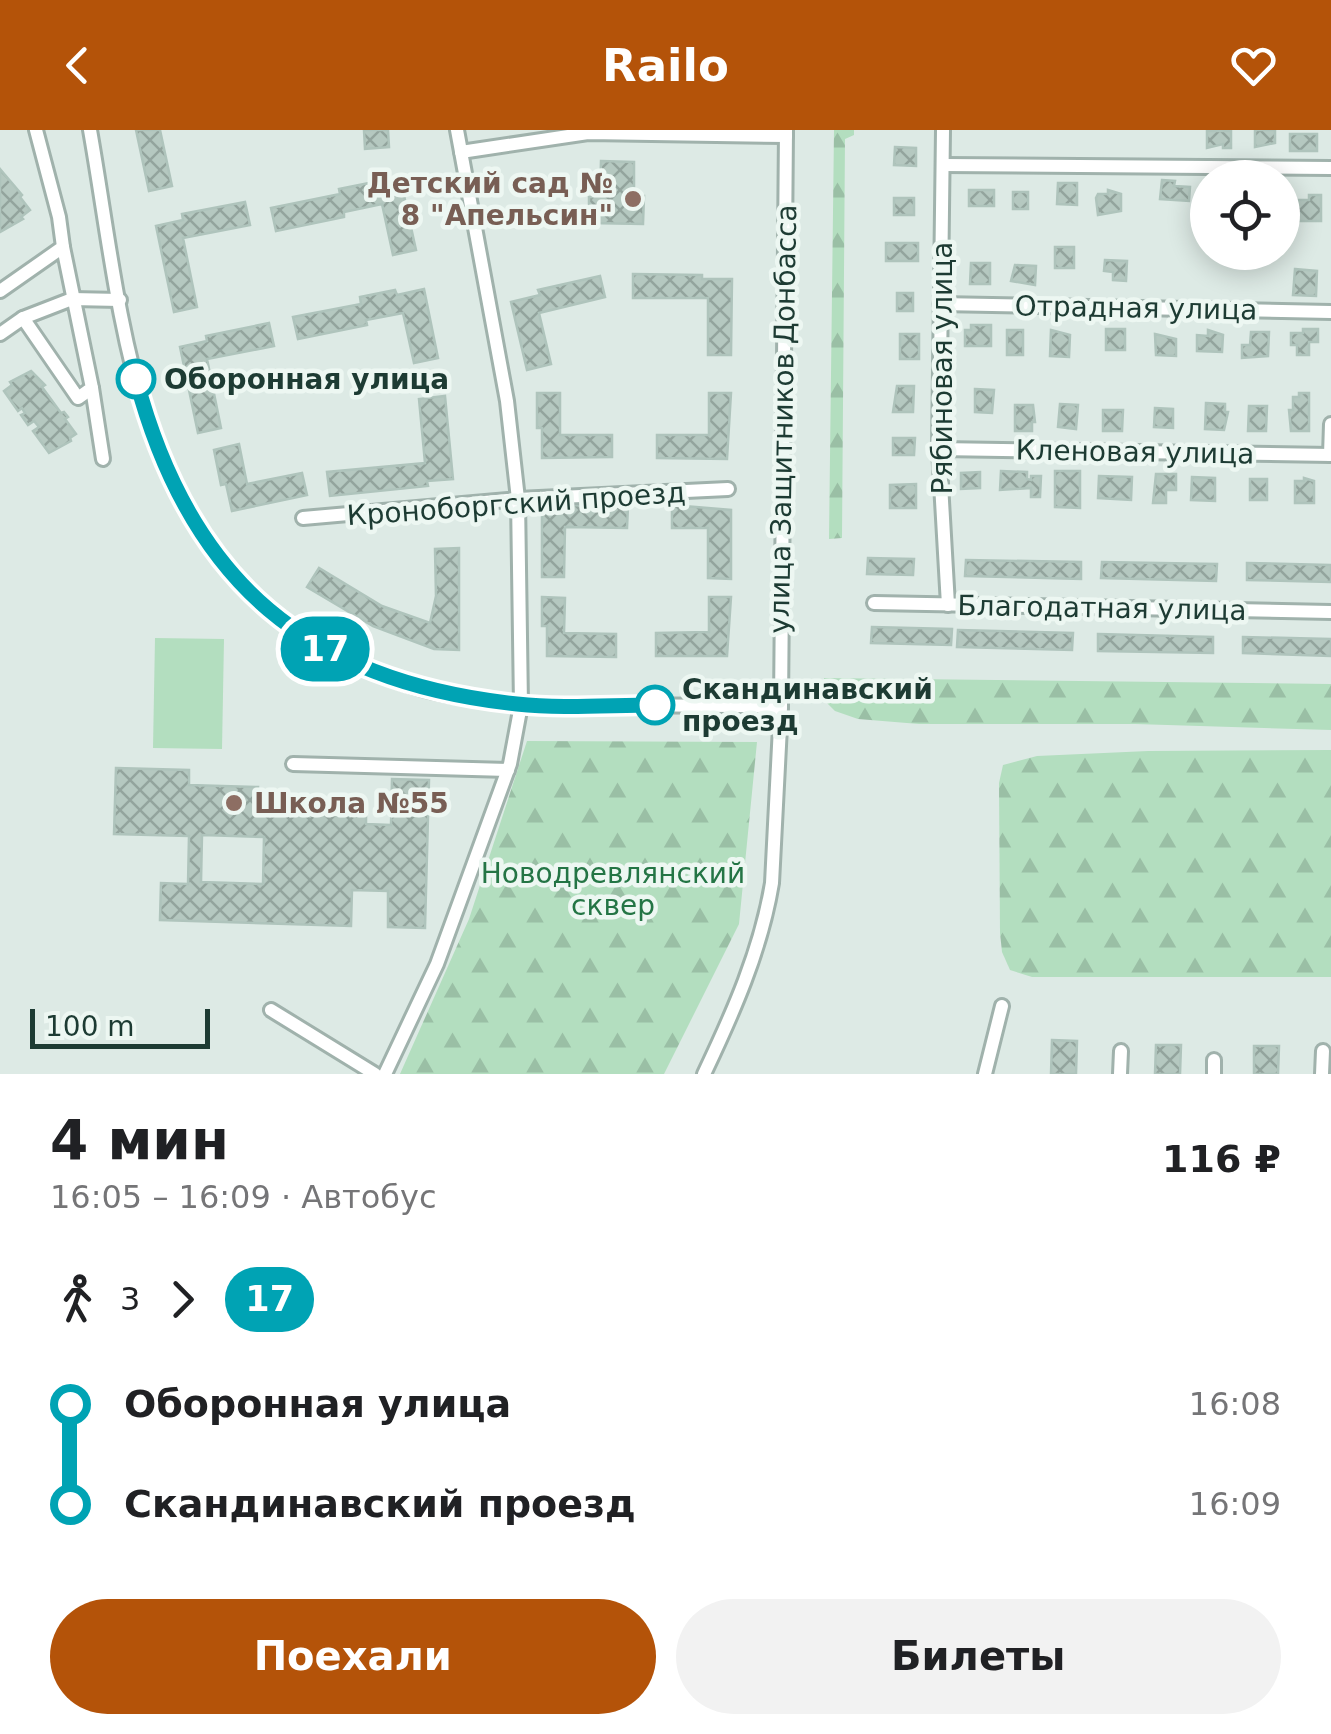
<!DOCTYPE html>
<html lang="ru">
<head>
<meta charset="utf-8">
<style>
  body { margin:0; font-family:"DejaVu Sans",sans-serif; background:#f2f2f2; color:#202124; height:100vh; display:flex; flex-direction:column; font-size:38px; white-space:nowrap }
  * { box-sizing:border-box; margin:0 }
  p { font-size:32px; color:#757577 }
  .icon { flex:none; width:55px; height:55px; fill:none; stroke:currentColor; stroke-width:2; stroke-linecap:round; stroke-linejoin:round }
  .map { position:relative; height:944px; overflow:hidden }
  .panel { display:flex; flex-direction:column; background:#fff; flex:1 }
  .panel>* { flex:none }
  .badge { padding:0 20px; border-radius:32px; font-size:35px; line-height:65px }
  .controls { position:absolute; left:1190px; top:30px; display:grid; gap:20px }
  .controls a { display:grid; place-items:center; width:110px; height:110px; border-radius:50%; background:#fff; box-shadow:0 5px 25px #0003; font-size:50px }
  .scale { position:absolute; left:30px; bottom:25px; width:180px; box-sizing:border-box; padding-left:10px; border:5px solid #1d3b33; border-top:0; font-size:28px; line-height:35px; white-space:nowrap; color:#1d3b33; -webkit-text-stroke:8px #edf7f2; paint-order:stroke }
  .map>.badge { position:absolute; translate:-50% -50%; box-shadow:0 0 0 5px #fff }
  .legs { display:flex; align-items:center; gap:15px; height:110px; padding:0 50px; font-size:32px }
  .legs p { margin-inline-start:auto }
  .overview { display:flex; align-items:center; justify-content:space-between; height:170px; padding:0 50px }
  h1 { font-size:55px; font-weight:800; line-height:75px }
  .action { display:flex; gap:20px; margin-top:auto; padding:20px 50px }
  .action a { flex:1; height:115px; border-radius:60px; background:#b45309; color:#fff; font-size:40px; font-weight:800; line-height:115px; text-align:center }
  .action a+a { background:#f2f2f2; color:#202124 }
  ul { padding:0 50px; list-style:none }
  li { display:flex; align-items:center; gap:35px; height:100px; font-size:38px }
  li i { display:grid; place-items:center; width:15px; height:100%; margin:0 12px; background:currentColor }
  li i::after { content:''; width:25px; height:25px; margin:-12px; border:8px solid; border-radius:50%; background:#fff }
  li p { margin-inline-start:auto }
  li:first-child i { background:linear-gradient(#0000 50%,currentColor 0) }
  li:last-child i { background:linear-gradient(currentColor 50%,#0000 0) }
  header { display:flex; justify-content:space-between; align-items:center; height:130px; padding:0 50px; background:#b45309; color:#fff; font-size:45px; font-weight:800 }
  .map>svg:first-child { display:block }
  .forest { fill:url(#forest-firs) }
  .pitch { fill:#b3debf }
  .building { fill:url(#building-cross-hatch); stroke:#afc4bc; stroke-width:2.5; fill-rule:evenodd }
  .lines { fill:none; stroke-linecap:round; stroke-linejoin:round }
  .minor-casing { stroke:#a0b2ac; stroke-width:18 }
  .minor { stroke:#fff; stroke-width:12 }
  .line-1-casing { stroke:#fff; stroke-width:22 }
  .line-1 { stroke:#00a3b4; stroke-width:15 }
  .education-dot { fill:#8d6e63; stroke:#edf7f2; stroke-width:4 }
  .stop-1-dot { fill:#fff; stroke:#00a3b4; stroke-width:5 }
  .labels { text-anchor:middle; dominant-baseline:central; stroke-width:9; stroke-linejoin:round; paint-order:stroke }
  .education-label { font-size:28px; font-weight:bold; fill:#785e54; stroke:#edf7f2; text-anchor:end }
  .street-label { font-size:28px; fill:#1d3b33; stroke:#edf7f2 }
  .stop-label { font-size:28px; font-weight:bold; fill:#1d3b33; stroke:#edf7f2; text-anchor:start }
  .park-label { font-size:28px; fill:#247545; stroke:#edf7f2 }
</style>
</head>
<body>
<header><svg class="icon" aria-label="back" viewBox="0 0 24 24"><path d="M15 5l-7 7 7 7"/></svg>Railo<svg class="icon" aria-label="heart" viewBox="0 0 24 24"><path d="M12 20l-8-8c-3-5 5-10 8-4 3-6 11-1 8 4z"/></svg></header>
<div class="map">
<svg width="1331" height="944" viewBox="0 0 1331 944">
  <defs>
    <pattern id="forest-firs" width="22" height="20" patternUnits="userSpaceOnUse" patternTransform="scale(2.5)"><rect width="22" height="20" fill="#b3debf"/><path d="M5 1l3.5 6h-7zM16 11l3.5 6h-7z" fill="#9abfa5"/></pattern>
    <pattern id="building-cross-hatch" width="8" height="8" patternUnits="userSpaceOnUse" patternTransform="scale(2.5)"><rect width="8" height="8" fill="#b5c8c0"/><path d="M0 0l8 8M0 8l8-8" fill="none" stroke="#93a49d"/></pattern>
  </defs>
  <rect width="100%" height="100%" fill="#ddeae5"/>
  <g class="forest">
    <path d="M834,0H854V5L845,9L842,408L829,409Z"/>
    <path d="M824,548L1331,554V600L1135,594H919L858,589L835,581L824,570Z"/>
    <path d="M527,611L757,612L739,794L664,944H400L469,789Z"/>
    <path d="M1331,620V847H1032L1010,840L1002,822L1000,803L999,653L1003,635L1037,626L1148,621Z"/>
  </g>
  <path class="pitch" d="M155,508L224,509L222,619L153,618Z"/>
  <g class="building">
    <path d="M136,0H160L172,56L149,61Z"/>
    <path d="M364,0H388L389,17L365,19Z"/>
    <path d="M1255,0H1275V13L1255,17Z"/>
    <path d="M1207,1H1231V18H1223V14L1207,18Z"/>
    <rect x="1290" y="4" width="27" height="17"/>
    <path d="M895,17L916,18V36L894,35Z"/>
    <path d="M601,31L634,32V66H644L643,94L589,93V67H600Z"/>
    <path d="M0,39L22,65L20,67L30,80L21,87L23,89L0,102Z"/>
    <path d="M1162,50L1175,51L1174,56L1190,57L1189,71L1160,69Z"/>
    <path d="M374,52L375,57L401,52L416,120L393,125L382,74L344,82V87L276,101L271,78L340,64L339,59Z"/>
    <path d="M1058,53H1077V75L1057,74Z"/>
    <rect x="969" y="60" width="25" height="16"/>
    <path d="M1108,60L1121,64V81L1098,85L1096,68L1098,64H1108Z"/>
    <rect x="1013" y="62" width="15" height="17"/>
    <path d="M1309,65H1321V91H1297V70H1309Z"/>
    <rect x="894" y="68" width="20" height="17"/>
    <path d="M245,72L250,95L183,108L197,177L174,182L156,96L183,90L182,84Z"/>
    <rect x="886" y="113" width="32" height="18"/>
    <rect x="1055" y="117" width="19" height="21"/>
    <path d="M1105,130L1127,131L1126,151L1113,150V142L1104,141Z"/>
    <path d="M971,133H990V154H970Z"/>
    <path d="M1015,135L1036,136L1035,155L1011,151Z"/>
    <path d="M1295,139L1317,141L1316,166L1293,165Z"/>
    <path d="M633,144L702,145V149H732L731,225H708V168H633Z"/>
    <path d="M600,146L605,167L539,183L551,234L527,240L511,172L540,165L538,160Z"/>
    <path d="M424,159L438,228L414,233L403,183L366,190L367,195L298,209L293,187L361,174L360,167L395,160L397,165Z"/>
    <rect x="897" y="163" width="16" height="18"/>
    <path d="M269,193L274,216L207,229L221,298L198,303L180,217L207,211L206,206Z"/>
    <path d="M971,195H991V216H965V200H971Z"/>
    <rect x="1106" y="199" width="19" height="21"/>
    <path d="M1303,199H1318V212H1309V225H1297V215H1291V203H1303Z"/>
    <rect x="1007" y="200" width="16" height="25"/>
    <path d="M1051,200L1070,205L1069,227L1050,226Z"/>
    <path d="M1208,200L1223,205L1222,222L1197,221V205L1208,206Z"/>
    <path d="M1251,202H1269L1268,226L1242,228V215H1250Z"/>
    <rect x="900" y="204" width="19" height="25"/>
    <path d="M1155,204L1176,209V226L1156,225Z"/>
    <path d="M31,241L45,255L42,257L61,283L64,282L68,287L65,289L76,304L70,308L71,311L49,323L33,301L39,297L34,291L28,295L21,285L25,283L22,278L18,281L4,261L12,255L10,252Z"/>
    <path d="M897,256H914L913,282H893Z"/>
    <path d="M975,259L994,260L992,283L975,282Z"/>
    <path d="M537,263H560V305H612V327L542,328V298H537Z"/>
    <path d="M709,263H731L727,329L657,328V305H709Z"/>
    <path d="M1299,263H1309V301H1291L1289,280H1293V267H1299Z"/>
    <path d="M445,266L453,349L427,351L428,356L330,366L327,342L425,333L419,269Z"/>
    <path d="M1206,273L1225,274V282H1228L1224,300L1205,299Z"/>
    <path d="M1060,274L1078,275L1076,299L1058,297Z"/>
    <path d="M1015,275H1033L1035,292H1032V301H1015Z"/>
    <path d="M1249,276H1267L1266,301H1248Z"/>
    <path d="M1155,278L1173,279V298L1154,297Z"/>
    <path d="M1103,280H1123L1122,301H1103Z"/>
    <path d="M893,308H915L914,325H893Z"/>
    <path d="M239,314L247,354L302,343L307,365L232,381L226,354L221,355L214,320Z"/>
    <path d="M1001,341L1027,342V349L1031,350V346H1041L1040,367H1031V358L1000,360Z"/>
    <path d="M1055,341H1080V378L1055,377Z"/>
    <path d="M980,342V358L961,359V343Z"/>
    <path d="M1156,344H1176V360H1166V373H1153Z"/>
    <path d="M1099,346L1132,347L1131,370L1098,368Z"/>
    <path d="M1192,347L1215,348V371L1191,370Z"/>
    <path d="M1304,348L1314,351V373H1295V351H1304Z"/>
    <rect x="1250" y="349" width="17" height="21"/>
    <path d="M916,354V378H890V355Z"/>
    <path d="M570,375L628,376L627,398L565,397L564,447H542V380H570Z"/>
    <path d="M672,375L731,380V449L708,448V398H672Z"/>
    <path d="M459,418V520L434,519L373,496L307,457L319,438L382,476L430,493L436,466L435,419Z"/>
    <path d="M868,428L914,429L913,445L867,444Z"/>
    <path d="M966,430L1081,432V449L965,446Z"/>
    <path d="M1102,432L1217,434L1216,451L1101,448Z"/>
    <path d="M1247,433L1331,435V452L1247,450Z"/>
    <path d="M542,467L565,468L564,503L616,504V527L547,526V496H542Z"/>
    <path d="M709,467H731L727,526H656V503L709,502Z"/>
    <path d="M872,497L952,499L951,515L871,513Z"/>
    <path d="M958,500L1073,503L1072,520L957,517Z"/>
    <path d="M1098,504L1213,507V523L1098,521Z"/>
    <path d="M1243,507L1331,509V526L1243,523Z"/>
    <path d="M116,638L189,640V655L258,657L257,683L299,684V678L366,680V694L391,695L392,649L429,650L425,798L388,797V761L352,760L351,796L160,790L161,753L188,754L189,706L114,704ZM202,705L264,707L263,754L201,752Z"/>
    <path d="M1052,910L1077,911L1076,944H1051Z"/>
    <path d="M1156,915H1181L1180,944H1155Z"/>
    <path d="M1254,916H1279L1278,944H1254Z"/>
  </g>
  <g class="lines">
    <g class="minor-casing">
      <g id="minor">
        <path d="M90,0C107,96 117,196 147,289C190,424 278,513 412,556C445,567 483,570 517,574C544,577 572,575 600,575C660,576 721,575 781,577"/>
        <path d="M943,0L939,319L948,475"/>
        <path d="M461,22L588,3L786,6"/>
        <path d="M943,35L1331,38"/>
        <path d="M0,161L63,117L59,87L36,0"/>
        <path d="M940,174L1331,182"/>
        <path d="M23,188L72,169L120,170"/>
        <path d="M0,204L23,188L78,268L92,258L63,117"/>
        <path d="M92,258L103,329"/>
        <path d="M939,319L1331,325"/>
        <path d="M1330,325L1331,294"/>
        <path d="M303,388L518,369L728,359"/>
        <path d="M874,473L1331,482"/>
        <path d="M293,634L508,640"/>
        <path d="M271,880L375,944"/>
        <path d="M385,944L437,834L510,634L521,575L518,369L507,271L457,0"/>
        <path d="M704,944C733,883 761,820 772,753L781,577L786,0"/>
        <path d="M985,944L1002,876"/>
        <path d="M1120,944L1121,921"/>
        <path d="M1214,944V930"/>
        <path d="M1322,944L1323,921"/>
      </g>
    </g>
    <use href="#minor" class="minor"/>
  </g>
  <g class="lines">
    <g class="line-1-casing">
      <path id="line-1" d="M136,249C190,453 309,552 517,574C562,579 610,575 655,575"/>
    </g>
    <use href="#line-1" class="line-1"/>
  </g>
  <g class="education-dot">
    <circle cx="633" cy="69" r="10"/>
    <circle cx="234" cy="673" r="10"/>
  </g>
  <g class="stop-1-dot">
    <circle cx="136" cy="249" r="18"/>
    <circle cx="655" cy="575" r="18"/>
  </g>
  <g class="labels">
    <g class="education-label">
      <text x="613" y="53">Детский сад №<tspan x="613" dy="32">8 "Апельсин"</tspan></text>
      <text x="254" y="673" text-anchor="start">Школа №55</text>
    </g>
    <g class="street-label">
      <text transform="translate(1136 178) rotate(1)">Отрадная улица</text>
      <text transform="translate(942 238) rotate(-90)">Рябиновая улица</text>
      <text transform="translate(783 289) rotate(-89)">улица Защитников Донбасса</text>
      <text transform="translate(1135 322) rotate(1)">Кленовая улица</text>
      <text transform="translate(516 374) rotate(-4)">Кроноборгский проезд</text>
      <text transform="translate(1102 478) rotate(1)">Благодатная улица</text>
    </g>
    <g class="stop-label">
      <text x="164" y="249">Оборонная улица</text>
      <text x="682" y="559">Скандинавский<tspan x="682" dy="32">проезд</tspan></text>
    </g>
    <g class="park-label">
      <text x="613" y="743">Новодревлянский<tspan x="613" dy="32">сквер</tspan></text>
    </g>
  </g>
</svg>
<div class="controls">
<a><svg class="icon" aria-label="locate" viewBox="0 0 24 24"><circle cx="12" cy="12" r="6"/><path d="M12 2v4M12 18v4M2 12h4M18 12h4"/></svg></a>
</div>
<div class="scale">100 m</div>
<b class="badge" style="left:325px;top:519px;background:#00a3b4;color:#fff">17</b>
</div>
<section class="panel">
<div class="overview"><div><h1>4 мин</h1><p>16:05 – 16:09 · Автобус</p></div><b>116 ₽</b></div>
<div class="legs"><svg class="icon" aria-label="walk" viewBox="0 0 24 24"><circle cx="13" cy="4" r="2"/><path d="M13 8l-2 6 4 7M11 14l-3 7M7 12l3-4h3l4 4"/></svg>3<svg class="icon" aria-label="forward" viewBox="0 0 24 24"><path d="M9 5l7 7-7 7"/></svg><b class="badge" style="background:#00a3b4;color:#fff">17</b></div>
<ul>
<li><i style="color:#00a3b4"></i><b>Оборонная улица</b><p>16:08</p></li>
<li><i style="color:#00a3b4"></i><b>Скандинавский проезд</b><p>16:09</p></li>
</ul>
<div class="action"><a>Поехали</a><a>Билеты</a></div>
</section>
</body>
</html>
